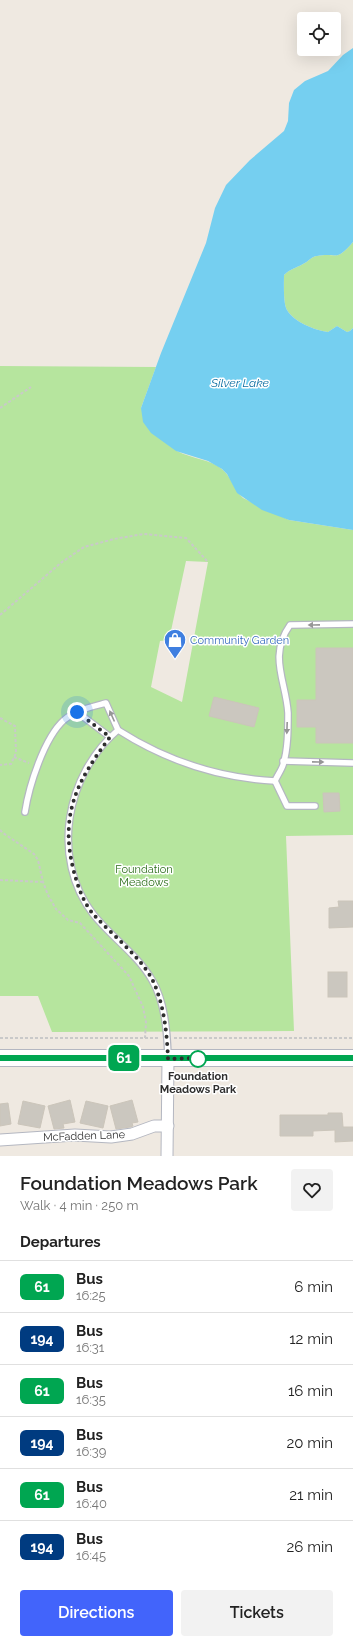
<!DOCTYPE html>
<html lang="en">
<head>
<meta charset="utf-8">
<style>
  body { margin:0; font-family:Raleway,sans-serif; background:#f2f2f2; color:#222; height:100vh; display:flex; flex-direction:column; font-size:15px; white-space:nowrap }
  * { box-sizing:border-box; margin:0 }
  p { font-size:13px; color:#767676 }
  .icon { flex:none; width:22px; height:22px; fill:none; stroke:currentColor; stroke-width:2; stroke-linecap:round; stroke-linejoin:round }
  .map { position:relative; height:1156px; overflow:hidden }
  .panel { display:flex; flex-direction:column; background:#fff; flex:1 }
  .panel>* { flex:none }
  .badge { padding:0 8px; border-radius:6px; font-size:14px; line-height:26px }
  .tools { position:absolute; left:297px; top:12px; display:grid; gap:8px }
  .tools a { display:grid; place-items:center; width:44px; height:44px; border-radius:4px; background:#fff; box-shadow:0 4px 16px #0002; font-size:20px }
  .you { position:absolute; width:20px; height:20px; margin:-10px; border:3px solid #fff; border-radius:50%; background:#1a73e8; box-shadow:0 0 0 6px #1a73e833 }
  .map>.badge { position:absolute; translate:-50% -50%; box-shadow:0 0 0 2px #fff }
  h2 { padding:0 20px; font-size:15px; line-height:36px }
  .round { display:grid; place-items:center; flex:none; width:42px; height:42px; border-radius:4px; background:#f2f2f2 }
  .head { display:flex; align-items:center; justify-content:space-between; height:68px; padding:0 20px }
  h1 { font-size:19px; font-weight:600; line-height:30px }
  .action { display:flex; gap:8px; margin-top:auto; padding:8px 20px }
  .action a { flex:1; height:46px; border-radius:4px; background:#4264fb; color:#fff; font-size:16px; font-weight:600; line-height:46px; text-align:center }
  .action a+a { background:#f2f2f2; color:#222 }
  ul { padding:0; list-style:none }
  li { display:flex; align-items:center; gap:12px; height:52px; padding:0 20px; border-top:1px solid #e0e0e0 }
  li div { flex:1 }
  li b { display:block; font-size:15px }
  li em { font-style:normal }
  li .badge { min-width:44px; font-weight:700; text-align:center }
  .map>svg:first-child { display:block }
  .green { fill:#b6e59e; fill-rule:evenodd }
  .water { fill:#75cff0 }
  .building { fill:#cbc7bf; stroke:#cbc5ba }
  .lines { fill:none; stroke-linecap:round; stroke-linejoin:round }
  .lane-casing { stroke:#b4b7c1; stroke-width:8 }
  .street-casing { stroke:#b4b7c1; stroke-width:13 }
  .secondary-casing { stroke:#b4b7c1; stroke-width:18 }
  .path { stroke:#c9c9c9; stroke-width:2; stroke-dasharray:3 2; stroke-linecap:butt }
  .lane { stroke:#fff; stroke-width:5.5 }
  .street { stroke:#fff; stroke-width:11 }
  .secondary { stroke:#fff; stroke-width:16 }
  .oneway { fill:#969696 }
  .line-casing { stroke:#fff; stroke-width:9 }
  .line { stroke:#00a651; stroke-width:6 }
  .walk { stroke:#2e2e2e; stroke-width:4; stroke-dasharray:0 7.2 }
  .stop-dot { fill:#fff; stroke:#00a651; stroke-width:2 }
  .labels { text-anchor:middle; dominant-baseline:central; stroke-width:3; stroke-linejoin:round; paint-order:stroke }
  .shop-label { font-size:11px; fill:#366cbe; stroke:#fff; text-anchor:start }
  .park-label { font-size:11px; fill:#2c6e1b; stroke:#fff }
  .stop-label { font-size:11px; font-weight:bold; fill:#2e2e2e; stroke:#fff }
  .street-label { font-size:11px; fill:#2e2e2e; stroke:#fff }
  .water-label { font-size:12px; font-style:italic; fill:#0d6fa3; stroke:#fff }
</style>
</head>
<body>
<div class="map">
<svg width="353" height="1156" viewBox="0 0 353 1156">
  <rect width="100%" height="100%" fill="#efe9e1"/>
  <g class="green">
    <path d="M353,242V328L350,331L347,332L337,326L328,332C314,330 294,322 287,310C283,303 284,283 284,275C290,269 296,268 303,264C308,262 312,256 317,256C338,252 335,263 353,242Z"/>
    <path d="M0,366L156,367L141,408C148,416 171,447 177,451C192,459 211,459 223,470C232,478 234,490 243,498L289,520L353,530V835L286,836L294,1031L52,1032L38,996H0ZM186,561L208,562L182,702L151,687L160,641L169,640Z"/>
  </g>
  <path class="water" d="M353,48V242C335,263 338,252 317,256C312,256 308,262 303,264C296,268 290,269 284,275C284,283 283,303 287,310C294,322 314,330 328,332L337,326L347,332L350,331L353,328V530L289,520L262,510L237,493L227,474L222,469L208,461L176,451L151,433L143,422L141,408L161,353L206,243L215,208L226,185L250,160L284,131L288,121L289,103L294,90L305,81L328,71L343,55Z"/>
  <g class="building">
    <path d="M316,648H353V743H316V727H297V700H316Z"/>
    <path d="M214,697L259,708L254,727L209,716Z"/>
    <path d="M323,793H339L340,811L324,812Z"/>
    <path d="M338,901H353V927L329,928V908L339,907Z"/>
    <rect x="328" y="972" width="19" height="25"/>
    <path d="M70,1100L75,1122L63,1124L64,1128L54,1129L48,1106Z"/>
    <path d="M132,1100L138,1122L132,1123L133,1126L130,1127L116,1129L110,1106Z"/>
    <path d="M23,1101L45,1106L40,1128L18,1124Z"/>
    <path d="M86,1101L108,1106L103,1128L80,1123Z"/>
    <path d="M8,1103L11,1124L0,1126V1104Z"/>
    <path d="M328,1113H342L343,1127H353V1141L335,1142V1130L313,1131V1136H280V1115H328Z"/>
  </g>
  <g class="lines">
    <g class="lane-casing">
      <g id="lane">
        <path d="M77,712L110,737"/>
        <path d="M283,761L353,763"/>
        <path d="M275,781L287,806H315"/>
        <path d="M25,812C29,786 44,738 64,720C76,710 91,707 106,703L118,730"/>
        <path d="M168,1056C167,1031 165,1002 152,980C137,954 111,937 93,914C50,858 66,774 118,730C165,760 219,778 275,781C277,776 281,771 283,765C288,749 288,730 288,713C286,681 268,656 290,625L353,624"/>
      </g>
    </g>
    <g class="street-casing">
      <g id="street">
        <path d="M0,1140L75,1135L111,1137L132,1134L154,1126H168"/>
        <path d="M167,1156L168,1059"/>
      </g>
    </g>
    <g class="secondary-casing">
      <path id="secondary" d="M0,1058H353"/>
    </g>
    <g class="path">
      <path d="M0,408L31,387"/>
      <path d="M0,615L62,562L84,547L114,539L144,534L186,538L208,562"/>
      <path d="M0,718L15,726L16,753L11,764L0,765"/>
      <path d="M14,757L29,763"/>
      <path d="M0,830L3,833L34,854L38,860L43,882L48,895L56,909L68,920L80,923L129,976L143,1007L146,1022L145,1038"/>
      <path d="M0,880L43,882"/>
      <path d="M0,1038H160"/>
      <path d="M174,1038H353"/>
    </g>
    <use href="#lane" class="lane"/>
    <use href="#street" class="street"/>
    <use href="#secondary" class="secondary"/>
  </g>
  <defs><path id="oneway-solid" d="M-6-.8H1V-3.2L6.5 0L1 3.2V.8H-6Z"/></defs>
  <g class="oneway">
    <use href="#oneway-solid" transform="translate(314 625) rotate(179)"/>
    <use href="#oneway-solid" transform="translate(112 716) rotate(-114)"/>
    <use href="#oneway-solid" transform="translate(287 728) rotate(92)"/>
    <use href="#oneway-solid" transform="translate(318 762) rotate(1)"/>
  </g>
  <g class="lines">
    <g class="line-casing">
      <path id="line" d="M0,1058H353"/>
    </g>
    <use href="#line" class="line"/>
    <path class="walk" d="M77,712L110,737C77,781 59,815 74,872C78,887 84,904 94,915C113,936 141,957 153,981C164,1005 167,1033 168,1059L199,1058L198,1059"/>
  </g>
  <defs>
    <g id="shop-pin" transform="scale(1.15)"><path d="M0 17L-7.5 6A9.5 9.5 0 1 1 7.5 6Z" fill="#3f7fe0" stroke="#fff"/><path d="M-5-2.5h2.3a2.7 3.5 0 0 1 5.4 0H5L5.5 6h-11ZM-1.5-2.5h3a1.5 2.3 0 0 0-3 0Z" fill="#fff"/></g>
  </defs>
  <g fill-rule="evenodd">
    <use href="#shop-pin" x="175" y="640"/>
  </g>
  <circle class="stop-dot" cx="198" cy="1059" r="8"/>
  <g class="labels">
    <g class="shop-label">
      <text x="190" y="640">Community Garden</text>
    </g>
    <g class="park-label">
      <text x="144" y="869">Foundation<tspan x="144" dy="13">Meadows</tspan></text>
    </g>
    <g class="stop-label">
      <text x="198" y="1076">Foundation<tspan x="198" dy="13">Meadows Park</tspan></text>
    </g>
    <g class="street-label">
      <text transform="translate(84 1136) rotate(-2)">McFadden Lane</text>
    </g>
    <g class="water-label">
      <text x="240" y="383">Silver Lake</text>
    </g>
  </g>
</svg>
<div class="tools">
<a><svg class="icon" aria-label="locate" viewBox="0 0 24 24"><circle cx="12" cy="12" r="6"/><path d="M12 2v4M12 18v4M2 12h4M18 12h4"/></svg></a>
</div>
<div class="you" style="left:77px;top:712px"></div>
<b class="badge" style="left:124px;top:1058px;background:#00a651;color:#fff">61</b>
</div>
<section class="panel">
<div class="head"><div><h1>Foundation Meadows Park</h1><p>Walk · 4 min · 250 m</p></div><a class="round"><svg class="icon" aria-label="heart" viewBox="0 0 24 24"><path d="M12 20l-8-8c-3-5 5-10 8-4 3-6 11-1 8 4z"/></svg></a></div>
<h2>Departures</h2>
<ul>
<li><span class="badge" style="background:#00a651;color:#fff">61</span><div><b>Bus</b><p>16:25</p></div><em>6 min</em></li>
<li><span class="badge" style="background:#003b80;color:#fff">194</span><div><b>Bus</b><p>16:31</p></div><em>12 min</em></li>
<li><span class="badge" style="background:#00a651;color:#fff">61</span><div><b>Bus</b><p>16:35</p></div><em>16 min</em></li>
<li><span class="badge" style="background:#003b80;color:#fff">194</span><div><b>Bus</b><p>16:39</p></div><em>20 min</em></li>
<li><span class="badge" style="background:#00a651;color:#fff">61</span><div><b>Bus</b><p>16:40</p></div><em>21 min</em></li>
<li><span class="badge" style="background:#003b80;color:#fff">194</span><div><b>Bus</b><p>16:45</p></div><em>26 min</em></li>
</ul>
<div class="action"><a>Directions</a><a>Tickets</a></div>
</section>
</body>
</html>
